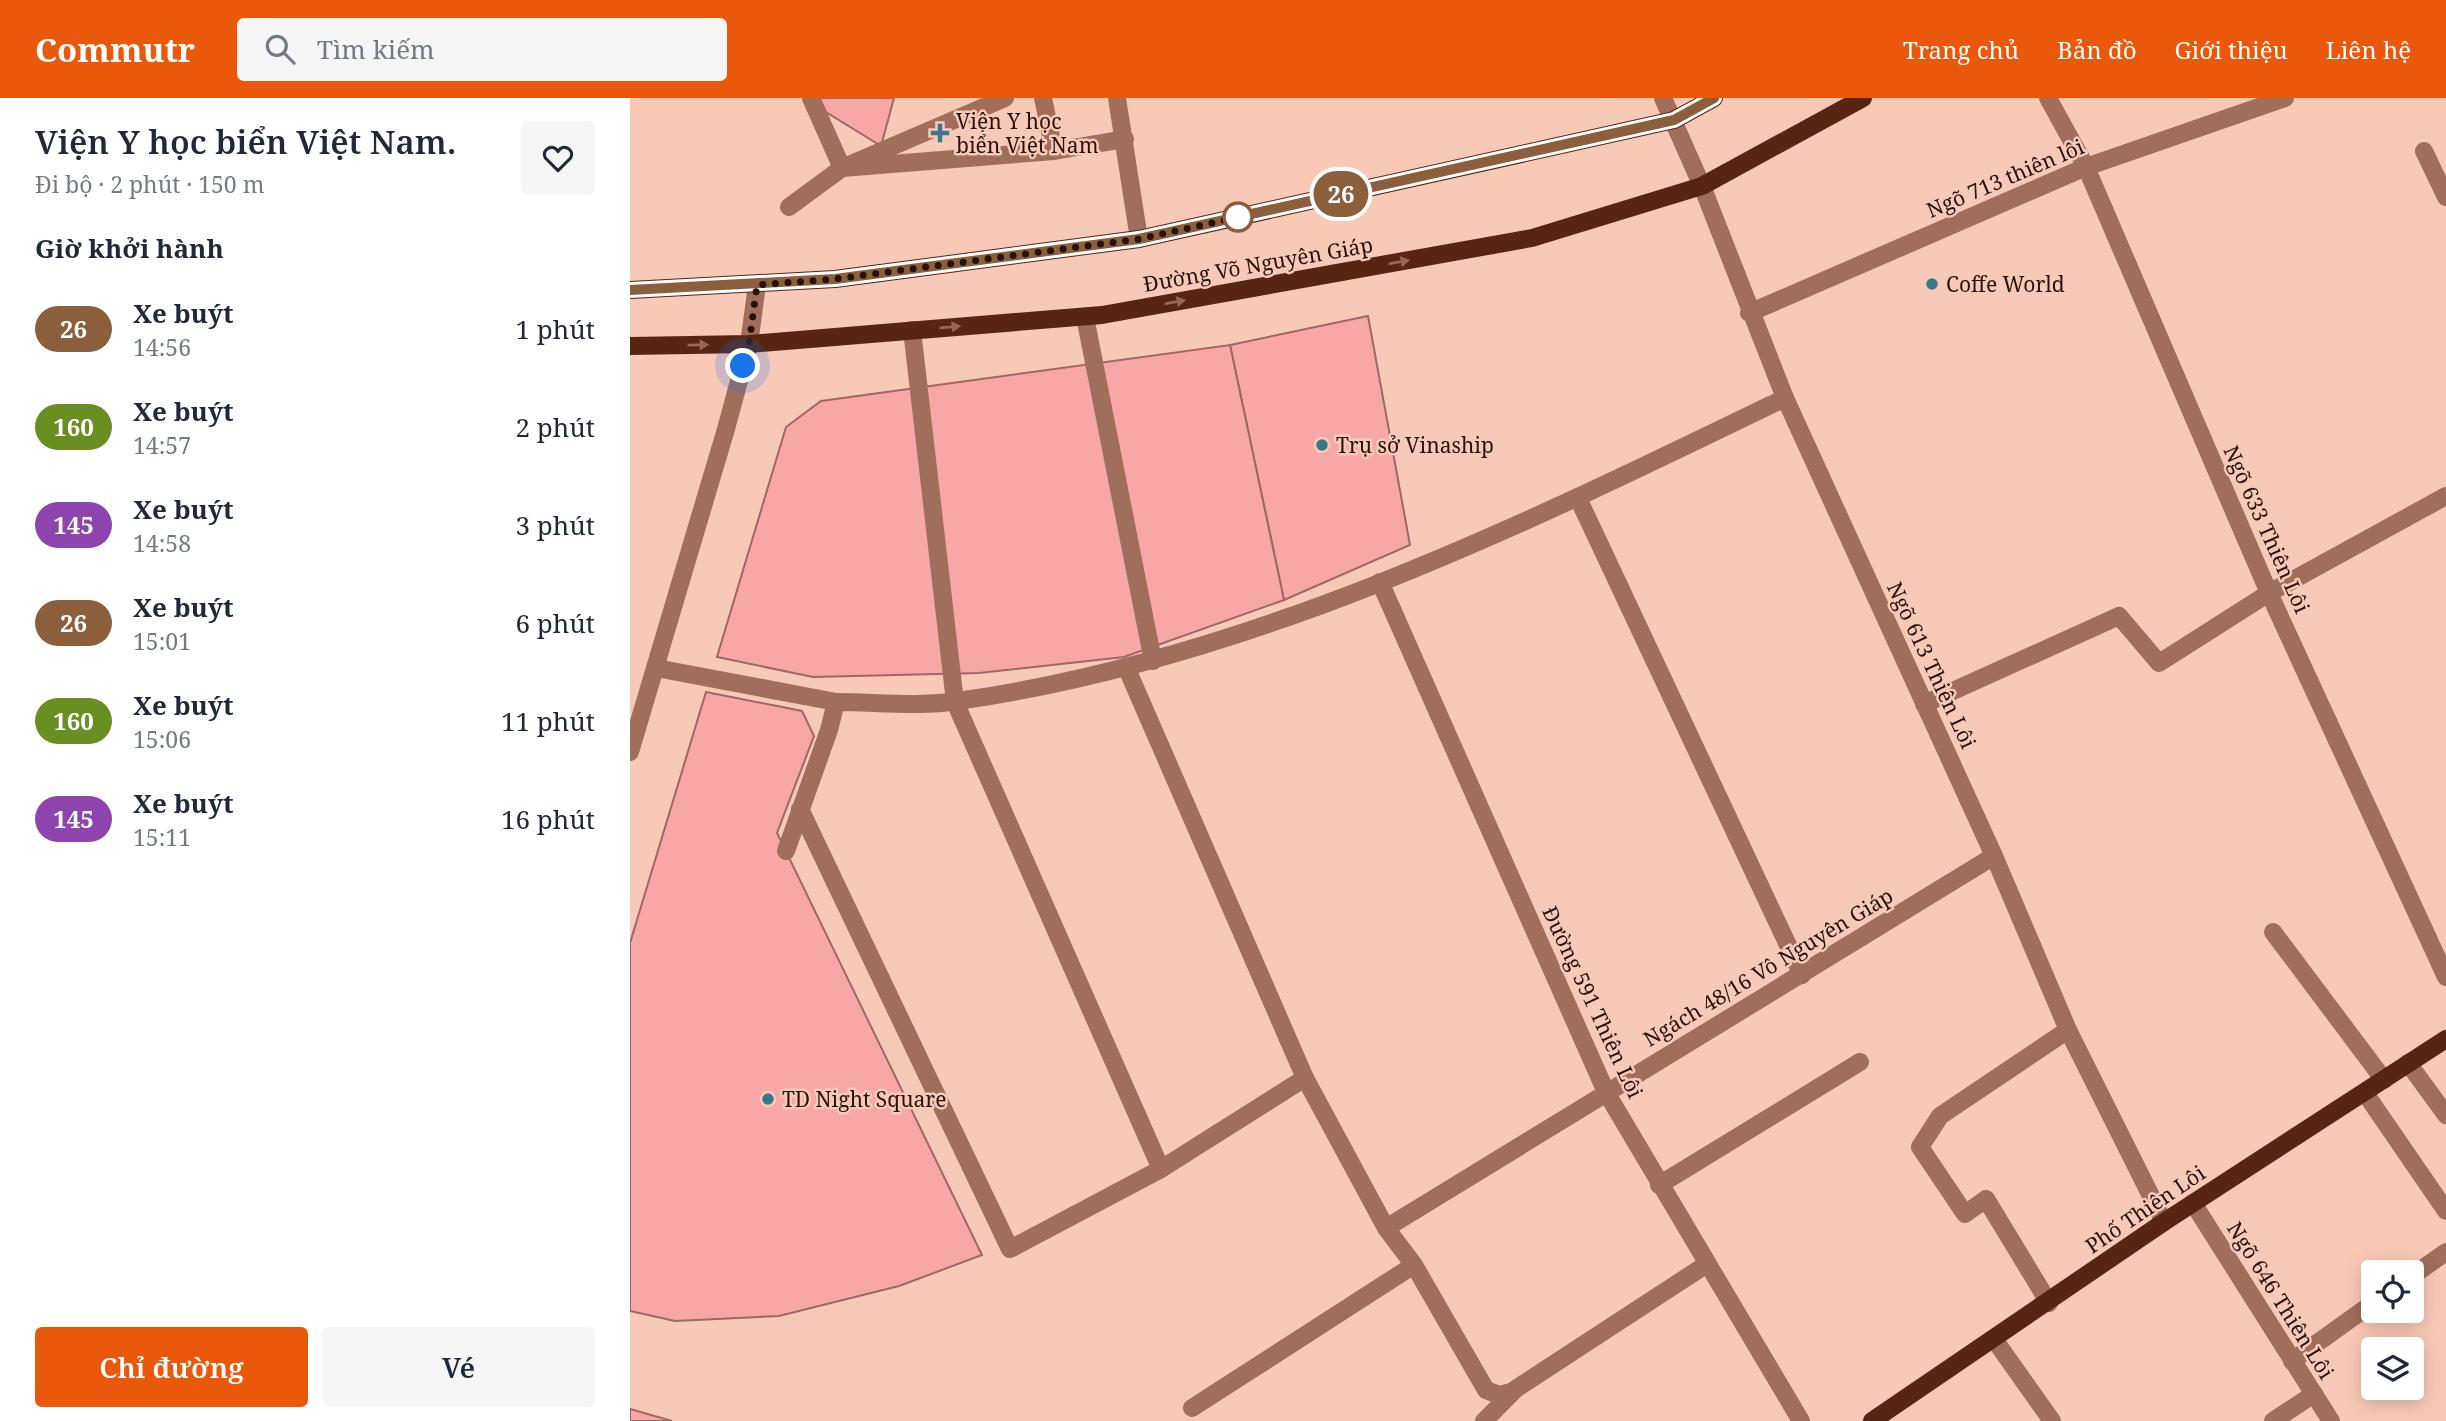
<!DOCTYPE html>
<html lang="vi">
<head>
<meta charset="utf-8">
<style>
  body { margin:0; font-family:"Noto Serif",serif; background:#f6f6f7; color:#1f2937; height:100vh; display:flex; flex-direction:column; font-size:26px; white-space:nowrap }
  * { box-sizing:border-box; margin:0 }
  p { font-size:23px; color:#747a83 }
  .icon { flex:none; width:38px; height:38px; fill:none; stroke:currentColor; stroke-width:2; stroke-linecap:round; stroke-linejoin:round }
  .map { position:relative; flex:1; overflow:hidden }
  .drawer { display:flex; flex-direction:column; background:#fff; width:630px }
  .drawer>* { flex:none }
  .badge { padding:0 14px; border-radius:23px; font-size:24px; line-height:46px }
  .buttons { position:absolute; left:1731px; top:1162px; display:grid; gap:14px }
  .buttons a { display:grid; place-items:center; width:63px; height:63px; border-radius:7px; background:#fff; box-shadow:0 4px 18px #0003; font-size:35px }
  .you { position:absolute; width:35px; height:35px; margin:-18px; border:5px solid #fff; border-radius:50%; background:#1a73e8; box-shadow:0 0 0 10px #1a73e833 }
  .map>.badge { position:absolute; translate:-50% -50%; box-shadow:0 0 0 4px #fff }
  h2 { padding:0 35px; font-size:26px; line-height:63px }
  .round { display:grid; place-items:center; flex:none; width:74px; height:74px; border-radius:7px; background:#f6f6f7 }
  .summary { display:flex; align-items:center; justify-content:space-between; height:119px; padding:0 35px }
  h1 { font-size:33px; font-weight:600; line-height:52px }
  .action { display:flex; gap:14px; margin-top:auto; padding:14px 35px }
  .action a { flex:1; height:80px; border-radius:7px; background:#ea580c; color:#fff; font-size:28px; font-weight:600; line-height:80px; text-align:center }
  .action a+a { background:#f6f6f7; color:#1f2937 }
  ul { padding:0; list-style:none }
  li { display:flex; align-items:center; gap:21px; height:98px; padding:0 35px }
  li div { flex:1 }
  li b { display:block; font-size:26px }
  li em { font-style:normal }
  li .badge { min-width:77px; font-weight:700; text-align:center }
  header { display:flex; align-items:center; gap:42px; box-sizing:border-box; height:98px; padding:0 35px; background:#ea580c; color:#fff }
  header strong { font-size:33px }
  nav { display:flex; gap:38px; margin-inline-start:auto; font-size:24px }
  .search { width:490px; height:63px; background:#f6f6f7; display:flex; align-items:center; gap:18px; box-sizing:border-box; padding:0 24px; border-radius:7px; color:#747a83; font-size:26px }
  main { display:flex; flex:1; min-height:0 }
  .map>svg:first-child { display:block }
  .building { fill:#f7a8a6; stroke:#a06766; stroke-width:2 }
  .lines { fill:none; stroke-linecap:round; stroke-linejoin:round }
  .minor { stroke:#a16e5c; stroke-width:18 }
  .major { stroke:#572511; stroke-width:18 }
  .oneway { fill:#986754 }
  .line-casing { stroke:#fff; stroke-width:16 }
  .line { stroke:#8b5e3c; stroke-width:10 }
  .walk { stroke:#28130b; stroke-width:7; stroke-dasharray:0 12.6 }
  .poi-dot { fill:#37788b; stroke:#f9c9b8; stroke-width:2.5 }
  .stop-dot { fill:#fff; stroke:#8b5e3c; stroke-width:3.5 }
  .labels { text-anchor:middle; dominant-baseline:central; stroke-width:5; stroke-linejoin:round; paint-order:stroke }
  .poi-label { font-size:21px; fill:#28130b; stroke:#f9c9b8; text-anchor:start }
  .street-label { font-size:21px; fill:#28130b; stroke:#f9c9b8 }
</style>
</head>
<body>
<header>
<strong>Commutr</strong>
<div class="search"><svg class="icon" aria-label="search" viewBox="0 0 24 24"><circle cx="10" cy="10" r="6"/><path d="M15 15l6 6"/></svg>Tìm kiếm</div>
<nav><a>Trang chủ</a><a>Bản đồ</a><a>Giới thiệu</a><a>Liên hệ</a></nav>
</header>
<main>
<section class="drawer">
<div class="summary"><div><h1>Viện Y học biển Việt Nam.</h1><p>Đi bộ · 2 phút · 150 m</p></div><a class="round"><svg class="icon" aria-label="heart" viewBox="0 0 24 24"><path d="M12 20l-8-8c-3-5 5-10 8-4 3-6 11-1 8 4z"/></svg></a></div>
<h2>Giờ khởi hành</h2>
<ul>
<li><span class="badge" style="background:#8b5e3c;color:#fff">26</span><div><b>Xe buýt</b><p>14:56</p></div><em>1 phút</em></li>
<li><span class="badge" style="background:#6b8e23;color:#fff">160</span><div><b>Xe buýt</b><p>14:57</p></div><em>2 phút</em></li>
<li><span class="badge" style="background:#8e44ad;color:#fff">145</span><div><b>Xe buýt</b><p>14:58</p></div><em>3 phút</em></li>
<li><span class="badge" style="background:#8b5e3c;color:#fff">26</span><div><b>Xe buýt</b><p>15:01</p></div><em>6 phút</em></li>
<li><span class="badge" style="background:#6b8e23;color:#fff">160</span><div><b>Xe buýt</b><p>15:06</p></div><em>11 phút</em></li>
<li><span class="badge" style="background:#8e44ad;color:#fff">145</span><div><b>Xe buýt</b><p>15:11</p></div><em>16 phút</em></li>
</ul>
<div class="action"><a>Chỉ đường</a><a>Vé</a></div>
</section>
<div class="map">
<svg width="1816" height="1323" viewBox="0 0 1816 1323">
  <rect width="100%" height="100%" fill="#f9c9b8"/>
  <g class="building">
    <path d="M189,0H264L251,48L196,14Z"/>
    <path d="M738,218L780,447L654,502L600,247Z"/>
    <path d="M600,247L654,502L494,559L349,575L183,579L87,559L156,329L191,303Z"/>
    <path d="M76,594L172,613L184,638L147,735L352,1157L269,1188L149,1218L45,1223L0,1213V845Z"/>
    <path d="M0,1311L42,1323H0Z"/>
  </g>
  <g class="lines">
    <g class="minor">
      <path d="M181,0L212,70L424,53L495,41"/>
      <path d="M413,0L424,53"/>
      <path d="M487,0L509,141"/>
      <path d="M1033,0L1072,88L1155,300L1364,758L1438,932L1534,1124"/>
      <path d="M1418,0L1456,69L1639,495L1816,879"/>
      <path d="M1794,53L1816,99"/>
      <path d="M159,109L212,70L375,0"/>
      <path d="M1119,215L1456,69L1655,0"/>
      <path d="M455,219L523,563"/>
      <path d="M282,232L325,604L531,1071"/>
      <path d="M948,400L1172,877"/>
      <path d="M750,484L976,994L1171,1323"/>
      <path d="M26,570L206,604"/>
      <path d="M497,571L675,980L756,1130L784,1167L856,1292L869,1297L881,1294L1077,1166"/>
      <path d="M1294,606L1489,518L1529,565L1639,495L1816,398"/>
      <path d="M0,654L96,331L119,246L127,187"/>
      <path d="M170,711L380,1151L531,1071L675,980"/>
      <path d="M156,753L199,632L206,604C246,604 289,609 328,603C621,561 891,428 1155,300"/>
      <path d="M1643,834L1754,982"/>
      <path d="M1778,965L1816,1017"/>
      <path d="M1735,995L1816,1113"/>
      <path d="M1029,1087L1230,964"/>
      <path d="M1563,1105L1701,1323"/>
      <path d="M756,1130L1364,758"/>
      <path d="M1782,1178L1816,1154"/>
      <path d="M1419,1205L1356,1101L1335,1116L1290,1049L1310,1018L1438,932"/>
      <path d="M1364,1241L1422,1323"/>
      <path d="M1662,1263L1743,1205"/>
      <path d="M562,1310L784,1167"/>
      <path d="M854,1323L884,1293"/>
      <path d="M1643,1323L1684,1296"/>
    </g>
    <g class="major">
      <path d="M0,192L205,181L509,141L1044,22L1084,0"/>
      <path d="M0,248L119,246L472,217L902,140L1072,88L1233,0"/>
      <path d="M1242,1323L1534,1124L1816,941"/>
    </g>
  </g>
  <defs><path id="oneway-solid" d="M-6-.8H1V-3.2L6.5 0L1 3.2V.8H-6Z" transform="scale(1.75)"/></defs>
  <g class="oneway">
    <use href="#oneway-solid" transform="translate(769 164) rotate(-10)"/>
    <use href="#oneway-solid" transform="translate(545 204) rotate(-10)"/>
    <use href="#oneway-solid" transform="translate(320 229) rotate(-5)"/>
    <use href="#oneway-solid" transform="translate(68 247) rotate(-1)"/>
  </g>
  <g class="lines">
    <g class="line-casing">
      <path id="line" d="M0,192L205,181L509,141L1044,22L1084,0"/>
    </g>
    <use href="#line" class="line"/>
    <path class="walk" d="M113,268L119,246L127,187L205,181L509,141L614,118L608,119"/>
  </g>
  <g class="poi-dot">
    <path d="M306.5 24.5h7v7h7v7h-7v7h-7v-7h-7v-7h7z"/>
    <circle cx="1302" cy="186" r="7"/>
    <circle cx="692" cy="347" r="7"/>
    <circle cx="138" cy="1001" r="7"/>
  </g>
  <circle class="stop-dot" cx="608" cy="119" r="14"/>
  <g class="labels">
    <g class="poi-label">
      <text x="326" y="23">Viện Y học<tspan x="326" dy="24">biển Việt Nam</tspan></text>
      <text x="1316" y="186">Coffe World</text>
      <text x="706" y="347">Trụ sở Vinaship</text>
      <text x="152" y="1001">TD Night Square</text>
    </g>
    <g class="street-label">
      <text transform="translate(1375 80) rotate(-23)">Ngõ 713 thiên lôi</text>
      <text transform="translate(628 166) rotate(-10)">Đường Võ Nguyên Giáp</text>
      <text transform="translate(1637 431) rotate(66)">Ngõ 633 Thiên Lôi</text>
      <text transform="translate(1302 567) rotate(65)">Ngõ 613 Thiên Lôi</text>
      <text transform="translate(1138 869) rotate(-31)">Ngách 48/16 Vô Nguyên Giáp</text>
      <text transform="translate(963 904) rotate(65)">Đường 591 Thiên Lôi</text>
      <text transform="translate(1515 1111) rotate(-34)">Phố Thiên Lôi</text>
      <text transform="translate(1651 1202) rotate(58)">Ngõ 646 Thiên Lôi</text>
    </g>
  </g>
</svg>
<div class="buttons">
<a><svg class="icon" aria-label="locate" viewBox="0 0 24 24"><circle cx="12" cy="12" r="6"/><path d="M12 2v4M12 18v4M2 12h4M18 12h4"/></svg></a>
<a><svg class="icon" aria-label="layers" viewBox="0 0 24 24"><path d="M12 4l9 5-9 5-9-5zM3 14l9 5 9-5"/></svg></a>
</div>
<div class="you" style="left:113px;top:268px"></div>
<b class="badge" style="left:711px;top:96px;background:#8b5e3c;color:#fff">26</b>
</div>
</main>
</body>
</html>
